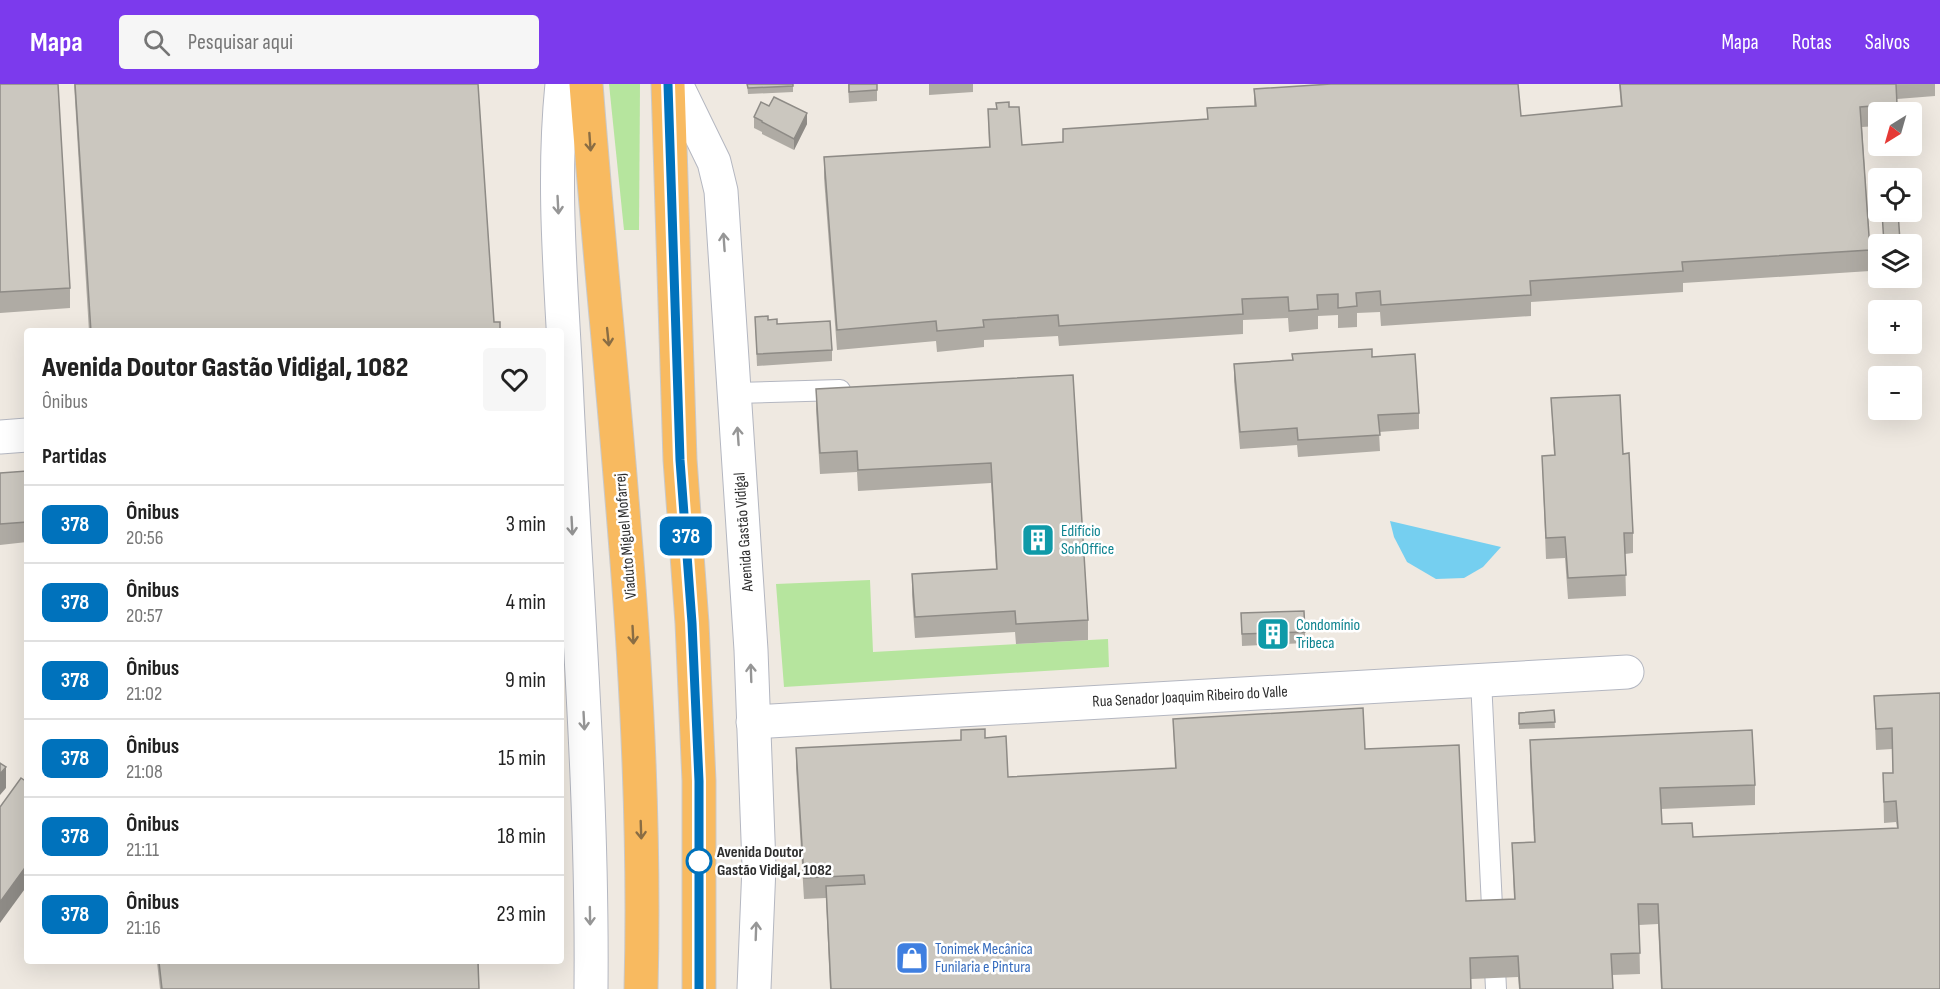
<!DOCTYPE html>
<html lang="pt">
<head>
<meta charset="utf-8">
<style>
  body { margin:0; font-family:"Sofia Sans Condensed",sans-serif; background:#f6f6f6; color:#222; height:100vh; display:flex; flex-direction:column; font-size:22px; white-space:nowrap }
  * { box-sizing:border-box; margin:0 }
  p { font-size:20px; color:#767676 }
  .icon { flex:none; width:33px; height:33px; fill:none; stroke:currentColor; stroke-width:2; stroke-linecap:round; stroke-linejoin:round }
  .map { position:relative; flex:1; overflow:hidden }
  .details { position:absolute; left:24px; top:244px; width:540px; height:636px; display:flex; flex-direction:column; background:#fff; border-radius:6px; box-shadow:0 6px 24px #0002 }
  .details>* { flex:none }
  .badge { padding:0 12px; border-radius:9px; font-size:21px; line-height:39px }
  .needle { width:39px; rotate:217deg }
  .tools { position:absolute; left:1868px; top:18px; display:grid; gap:12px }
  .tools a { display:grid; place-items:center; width:54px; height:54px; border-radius:6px; background:#fff; box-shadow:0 6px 24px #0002; font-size:30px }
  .map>.badge { position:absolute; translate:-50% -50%; box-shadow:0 0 0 3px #fff }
  h2 { padding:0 18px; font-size:22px; line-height:54px }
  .round { display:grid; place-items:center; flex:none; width:63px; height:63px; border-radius:6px; background:#f6f6f6 }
  .headline { display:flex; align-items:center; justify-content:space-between; height:102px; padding:0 18px }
  h1 { font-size:28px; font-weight:800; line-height:45px }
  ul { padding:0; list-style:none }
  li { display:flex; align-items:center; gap:18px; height:78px; padding:0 18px; border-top:2px solid #e0e0e0 }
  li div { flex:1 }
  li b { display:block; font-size:22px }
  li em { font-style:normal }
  li .badge { min-width:66px; font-weight:700; text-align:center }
  header { display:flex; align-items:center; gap:36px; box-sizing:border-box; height:84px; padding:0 30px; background:#7c3aed; color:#fff }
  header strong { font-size:28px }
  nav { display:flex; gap:33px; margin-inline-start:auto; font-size:21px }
  .search { width:420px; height:54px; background:#f6f6f6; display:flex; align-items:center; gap:15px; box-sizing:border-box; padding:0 21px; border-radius:6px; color:#767676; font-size:22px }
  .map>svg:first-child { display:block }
  .green { fill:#b6e59e }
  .water { fill:#75cff0 }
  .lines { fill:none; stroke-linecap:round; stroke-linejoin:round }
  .service-casing { stroke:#b4b7c1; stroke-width:22 }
  .minor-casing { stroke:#b4b7c1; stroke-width:35 }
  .trunk-casing { stroke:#c9c9c9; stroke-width:35 }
  .service { stroke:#fff; stroke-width:20 }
  .minor { stroke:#fff; stroke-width:33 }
  .trunk { stroke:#f8ba60; stroke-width:33 }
  .wall { fill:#afaba4 }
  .shaded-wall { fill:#8e8b86 }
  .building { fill:#cbc7bf; stroke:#8e8b86; stroke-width:1.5 }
  .oneway { stroke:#896d44 }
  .oneway2 { stroke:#969696 }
  .line-casing { stroke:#fff; stroke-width:14 }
  .line { stroke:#0072bc; stroke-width:9 }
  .stop-dot { fill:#fff; stroke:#0072bc; stroke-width:3 }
  .labels { text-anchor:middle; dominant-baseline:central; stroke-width:5; stroke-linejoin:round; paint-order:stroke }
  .culture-label { font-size:16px; fill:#0d838f; stroke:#fff; text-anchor:start }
  .street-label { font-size:16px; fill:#2e2e2e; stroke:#fff }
  .stop-label { font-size:16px; font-weight:bold; fill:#2e2e2e; stroke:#fff; text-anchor:start }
  .shop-label { font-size:16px; fill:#366cbe; stroke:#fff; text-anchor:start }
</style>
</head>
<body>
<header>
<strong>Mapa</strong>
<div class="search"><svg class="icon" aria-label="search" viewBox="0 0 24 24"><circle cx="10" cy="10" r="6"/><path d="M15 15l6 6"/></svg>Pesquisar aqui</div>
<nav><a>Mapa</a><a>Rotas</a><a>Salvos</a></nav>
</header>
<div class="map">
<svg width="1940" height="905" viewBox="0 0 1940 905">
  <rect width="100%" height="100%" fill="#efe9e1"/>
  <g class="green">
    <path d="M609,0H640L639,146H624Z"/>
    <path d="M870,496L873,568L1108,555L1109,583L784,603L776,500Z"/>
  </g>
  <path class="water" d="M1390,437L1501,463L1483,483L1464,494L1436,495L1407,478L1394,453Z"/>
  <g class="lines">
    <g class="service-casing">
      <g id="service">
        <path d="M735,309L840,306"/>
        <path d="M1481,596L1496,905"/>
      </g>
    </g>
    <g class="minor-casing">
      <g id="minor">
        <path d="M562,0C552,98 561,197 566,296C575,498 593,702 591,905"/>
        <path d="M676,0L714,78L721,107L751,566L759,782L754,905"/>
        <path d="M0,353L27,351"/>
        <path d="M753,638L1627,588"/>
      </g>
    </g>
    <g class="trunk-casing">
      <g id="trunk">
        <path d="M586,0C609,301 649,602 641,905"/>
        <path d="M668,0L680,376L692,539L699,697V905"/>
      </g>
    </g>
    <use href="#service" class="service"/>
    <use href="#minor" class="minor"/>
    <use href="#trunk" class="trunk"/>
  </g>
  <g class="wall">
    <path d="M0,0L70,204V224L0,229Z"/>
    <path d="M74,0H478L494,238H500V248H89Z"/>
    <path d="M747,0H793V8L748,10Z"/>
    <path d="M848,0H877V17L849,19Z"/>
    <path d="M929,0H973V8L929,11Z"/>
    <path d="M1619,0H1935V12L1897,15V28H1878V42L1862,43L1870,166V187L1683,199V208L1531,218V232L1381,242L1380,228L1357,229V243L1338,244V231L1318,232V245L1289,248L1288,234L1243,236V250L1059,262L1058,252L984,256V263L937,268L936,257L837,266L824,94V73L989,63L988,25H996V19L1009,23L1022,61L1063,58V45L1207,36V24L1254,22V5L1521,32L1621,23Z"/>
    <path d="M754,33L807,40L794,66L762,50V48L754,44Z"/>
    <path d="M755,233L768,236L832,266V277L757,282Z"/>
    <path d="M1292,270L1372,273L1419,329V345L1379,348L1380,367L1298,373L1297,361L1240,365L1234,297V280L1292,276Z"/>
    <path d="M1073,291L1088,536V556L1016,560L1015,548L915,554L912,511V490L996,485L991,399L858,407L857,388L820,390L816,326V305Z"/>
    <path d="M1551,314L1623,370L1633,449V469L1625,470L1626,512L1568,515L1565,474L1546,475L1542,372L1554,371Z"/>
    <path d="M27,387V458L0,461V389Z"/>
    <path d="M1241,529L1305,548V559L1242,562Z"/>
    <path d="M1940,609V905H1661L1658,840L1639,841L1640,890L1612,891L1613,905H1519L1518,893L1471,895V905H830L826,814L804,815L796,684V664L961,656V646L985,654L1008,693L1175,684L1173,635L1365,665L1466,817L1514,815L1512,759L1534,758L1530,677V656L1755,701V721L1661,725L1662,740L1693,753L1897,744L1896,738L1884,739L1883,689H1893L1892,665L1876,666L1874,612Z"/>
    <path d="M1554,626L1555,644L1519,645V629Z"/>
    <path d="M157,878H478L479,905H160Z"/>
  </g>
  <g class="shaded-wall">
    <path d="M807,29V40L794,66V55Z"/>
    <path d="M6,683V704L0,711V690Z"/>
    <path d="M27,781V802L0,839V818Z"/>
  </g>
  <g class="building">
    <path d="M0,0H58L70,204L0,208Z"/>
    <path d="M75,0H478L494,238H500V246L482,248H91Z"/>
    <path d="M747,0H793V2L748,4Z"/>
    <path d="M849,0H877V6L849,8Z"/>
    <path d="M1331,0H1518L1521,32L1622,22L1620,0H1896L1897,20L1860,23L1870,166L1682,178L1683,187L1530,197L1531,211L1381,221L1380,207L1356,209L1357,222L1338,224V210L1317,211L1318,225L1289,227L1288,213L1242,215L1243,230L1059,242L1058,231L983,236L984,243L937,247L936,237L837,246L824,73L990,63L988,25H997L996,19L1009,18V23H1019L1022,61L1063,58V45L1208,35L1207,24L1256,22L1254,5Z"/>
    <path d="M774,13L807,29L794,55L762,38V37L754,33L761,18L769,22Z"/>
    <path d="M1882,128H1898L1900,157H1908V160H1884Z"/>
    <path d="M768,232V236L777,235V240L830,237L832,266L757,270L755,233Z"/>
    <path d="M1372,265V273L1415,270L1419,329L1378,331L1380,351L1298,356L1297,344L1240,348L1234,280L1293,276L1292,270Z"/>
    <path d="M1073,291L1088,536L1016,540L1015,527L915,533L912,490L997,485L991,379L858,386L857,367L820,369L816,305Z"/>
    <path d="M1620,311L1623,370L1629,369L1633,449H1624L1626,491L1568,494L1565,453L1546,454L1542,372L1555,371L1551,314Z"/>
    <path d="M27,387V438L0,440V389Z"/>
    <path d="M1304,527L1305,548L1242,550L1241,529Z"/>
    <path d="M1940,609V905H1662L1658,820H1638L1640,869L1611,870L1613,905H1520L1518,872L1470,874L1471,905H831L826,802L865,800L864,791L804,794L796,664L961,656V646L985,645V654L1006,652L1008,693L1176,684L1173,635L1363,624L1365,665L1459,661L1466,817L1515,815L1512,759L1535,758L1530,656L1752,646L1755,701L1660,704L1662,740L1692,739L1693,753L1898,744L1896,717L1884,718L1883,689H1893L1892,644L1876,645L1874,612Z"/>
    <path d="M1554,626L1555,638L1519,640V629Z"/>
    <path d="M0,679L6,683L0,690Z"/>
    <path d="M21,694L27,698V781L0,818V723Z"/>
    <path d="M159,878H478L479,905H162Z"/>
  </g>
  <defs><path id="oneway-shaft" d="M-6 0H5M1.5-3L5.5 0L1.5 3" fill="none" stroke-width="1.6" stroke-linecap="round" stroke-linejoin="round" transform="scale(1.5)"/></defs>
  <g class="oneway">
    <use href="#oneway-shaft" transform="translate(590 58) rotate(86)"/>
    <use href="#oneway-shaft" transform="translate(608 253) rotate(84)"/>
    <use href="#oneway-shaft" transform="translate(633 551) rotate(87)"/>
    <use href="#oneway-shaft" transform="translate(641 746) rotate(88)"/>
  </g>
  <g class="oneway2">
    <use href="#oneway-shaft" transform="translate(558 121) rotate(87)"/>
    <use href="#oneway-shaft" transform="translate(724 158) rotate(-94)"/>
    <use href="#oneway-shaft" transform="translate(738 352) rotate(-94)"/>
    <use href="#oneway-shaft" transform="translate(572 442) rotate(87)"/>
    <use href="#oneway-shaft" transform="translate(751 589) rotate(-92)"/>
    <use href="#oneway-shaft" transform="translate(584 637) rotate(87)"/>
    <use href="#oneway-shaft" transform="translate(590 832) rotate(89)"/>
    <use href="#oneway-shaft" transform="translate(756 847) rotate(-88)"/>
  </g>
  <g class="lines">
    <g class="line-casing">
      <path id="line" d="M668,0L680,376L692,539L699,697V905"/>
    </g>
    <use href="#line" class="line"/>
  </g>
  <defs>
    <g id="building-square" transform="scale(1.725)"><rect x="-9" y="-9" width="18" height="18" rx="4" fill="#0f9aa8" stroke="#fff"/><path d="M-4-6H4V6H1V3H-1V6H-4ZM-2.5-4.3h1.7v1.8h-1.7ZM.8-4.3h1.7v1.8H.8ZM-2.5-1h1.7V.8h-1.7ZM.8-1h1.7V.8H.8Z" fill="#fff"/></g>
    <g id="shop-square" transform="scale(1.725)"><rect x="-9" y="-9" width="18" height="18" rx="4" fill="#3f7fe0" stroke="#fff"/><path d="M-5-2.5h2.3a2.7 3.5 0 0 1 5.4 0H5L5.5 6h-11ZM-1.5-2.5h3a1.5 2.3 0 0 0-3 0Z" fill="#fff"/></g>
  </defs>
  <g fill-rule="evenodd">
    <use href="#building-square" x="1038" y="456"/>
    <use href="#building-square" x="1273" y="550"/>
    <use href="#shop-square" x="912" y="874"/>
  </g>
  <circle class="stop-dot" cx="699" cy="777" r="12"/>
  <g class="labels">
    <g class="culture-label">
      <text x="1061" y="447">Edifício<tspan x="1061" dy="18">SohOffice</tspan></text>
      <text x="1296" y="541">Condomínio<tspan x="1296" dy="18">Tribeca</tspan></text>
    </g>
    <g class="street-label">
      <text transform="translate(744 448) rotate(-94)">Avenida Gastão Vidigal</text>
      <text transform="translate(626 452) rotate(-95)">Viaduto Miguel Mofarrej</text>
      <text transform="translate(1190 613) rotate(-3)">Rua Senador Joaquim Ribeiro do Valle</text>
    </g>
    <g class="stop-label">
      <text x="717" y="768">Avenida Doutor<tspan x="717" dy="18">Gastão Vidigal, 1082</tspan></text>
    </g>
    <g class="shop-label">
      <text x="935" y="865">Tonimek Mecânica<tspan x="935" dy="18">Funilaria e Pintura</tspan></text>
    </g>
  </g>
</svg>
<div class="tools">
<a><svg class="needle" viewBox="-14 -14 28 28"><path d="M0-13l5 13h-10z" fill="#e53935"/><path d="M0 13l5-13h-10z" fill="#767676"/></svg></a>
<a><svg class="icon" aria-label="locate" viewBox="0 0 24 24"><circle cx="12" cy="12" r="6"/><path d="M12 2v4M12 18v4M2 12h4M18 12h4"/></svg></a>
<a><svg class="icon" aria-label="layers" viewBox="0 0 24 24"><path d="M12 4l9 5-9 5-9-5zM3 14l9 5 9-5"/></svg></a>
<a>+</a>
<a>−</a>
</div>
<b class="badge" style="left:686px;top:452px;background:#0072bc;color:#fff">378</b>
<section class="details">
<div class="headline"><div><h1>Avenida Doutor Gastão Vidigal, 1082</h1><p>Ônibus</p></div><a class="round"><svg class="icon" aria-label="heart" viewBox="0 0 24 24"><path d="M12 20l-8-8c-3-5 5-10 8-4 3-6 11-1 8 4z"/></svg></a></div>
<h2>Partidas</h2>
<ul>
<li><span class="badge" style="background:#0072bc;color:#fff">378</span><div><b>Ônibus</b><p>20:56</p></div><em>3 min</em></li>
<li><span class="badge" style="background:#0072bc;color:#fff">378</span><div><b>Ônibus</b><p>20:57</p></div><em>4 min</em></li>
<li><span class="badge" style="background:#0072bc;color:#fff">378</span><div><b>Ônibus</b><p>21:02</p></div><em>9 min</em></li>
<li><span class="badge" style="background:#0072bc;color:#fff">378</span><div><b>Ônibus</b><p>21:08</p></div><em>15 min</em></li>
<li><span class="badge" style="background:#0072bc;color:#fff">378</span><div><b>Ônibus</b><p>21:11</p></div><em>18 min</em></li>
<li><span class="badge" style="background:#0072bc;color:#fff">378</span><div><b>Ônibus</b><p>21:16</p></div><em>23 min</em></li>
</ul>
</section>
</div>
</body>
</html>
